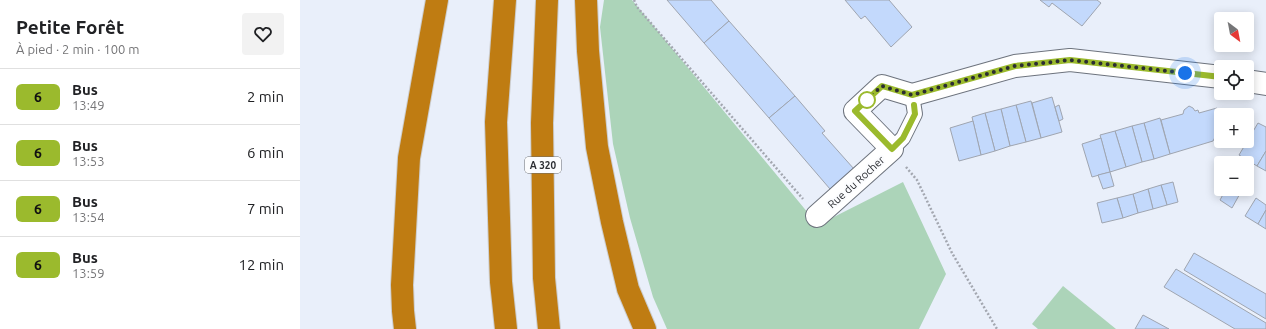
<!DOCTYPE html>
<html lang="fr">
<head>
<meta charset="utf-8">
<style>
  body { margin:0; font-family:Ubuntu,sans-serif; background:#f2f2f2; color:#202124; height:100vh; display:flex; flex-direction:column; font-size:15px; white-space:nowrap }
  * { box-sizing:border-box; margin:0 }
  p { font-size:13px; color:#757577 }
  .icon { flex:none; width:22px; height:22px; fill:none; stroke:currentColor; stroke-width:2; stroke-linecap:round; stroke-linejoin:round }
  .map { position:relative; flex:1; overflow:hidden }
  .details { display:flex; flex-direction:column; background:#fff; width:300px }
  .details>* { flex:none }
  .badge { padding:0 8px; border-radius:6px; font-size:14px; line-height:26px }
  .needle { width:26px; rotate:148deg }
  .tools { position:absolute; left:914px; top:12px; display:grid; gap:8px }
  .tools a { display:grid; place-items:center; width:40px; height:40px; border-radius:4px; background:#fff; box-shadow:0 2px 10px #0003; font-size:20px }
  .you { position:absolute; width:20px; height:20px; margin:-10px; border:3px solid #fff; border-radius:50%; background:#1a73e8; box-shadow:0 0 0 6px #1a73e833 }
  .map>.badge { position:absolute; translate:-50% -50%; box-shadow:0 0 0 2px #fff }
  .round { display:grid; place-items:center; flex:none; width:42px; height:42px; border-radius:4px; background:#f2f2f2 }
  .headline { display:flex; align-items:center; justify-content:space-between; height:68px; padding:0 16px }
  h1 { font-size:19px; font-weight:700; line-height:30px }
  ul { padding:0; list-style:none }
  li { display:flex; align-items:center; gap:12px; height:56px; padding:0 16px; border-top:1px solid #e0e0e0 }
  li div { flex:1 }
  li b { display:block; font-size:15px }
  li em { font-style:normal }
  li .badge { min-width:44px; font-weight:700; text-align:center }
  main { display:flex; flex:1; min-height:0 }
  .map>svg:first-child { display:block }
  .green { fill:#acd4b9 }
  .building { fill:#c3d9fc; stroke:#9fa5b0 }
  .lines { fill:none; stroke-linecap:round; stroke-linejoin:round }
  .lane-casing { stroke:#6d737d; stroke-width:16 }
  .street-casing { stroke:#6d737d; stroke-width:24 }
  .highway-casing { stroke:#cccdce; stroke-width:24 }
  .path { stroke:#a3a7b0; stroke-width:2.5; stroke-dasharray:2 2; stroke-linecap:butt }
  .lane { stroke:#fff; stroke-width:14 }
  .street { stroke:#fff; stroke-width:22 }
  .highway { stroke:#bf7c12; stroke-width:22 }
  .line-casing { stroke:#fff; stroke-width:9 }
  .line { stroke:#9bba2d; stroke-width:6 }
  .walk { stroke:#2b2d32; stroke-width:4; stroke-dasharray:0 7.2 }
  .stop-dot { fill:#fff; stroke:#9bba2d; stroke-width:2 }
  .labels { text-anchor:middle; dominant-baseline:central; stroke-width:4; stroke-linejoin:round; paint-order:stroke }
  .shield { fill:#fbfcfe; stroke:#696b6f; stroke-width:1 }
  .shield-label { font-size:10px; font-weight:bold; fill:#2b2d32 }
  .street-label { font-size:11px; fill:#2b2d32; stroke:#fbfcfe }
</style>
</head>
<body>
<main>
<section class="details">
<div class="headline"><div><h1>Petite Forêt</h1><p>À pied · 2 min · 100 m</p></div><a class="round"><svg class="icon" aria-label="heart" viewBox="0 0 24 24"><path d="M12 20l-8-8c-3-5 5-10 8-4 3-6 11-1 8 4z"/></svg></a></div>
<ul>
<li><span class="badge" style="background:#9bba2d;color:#111">6</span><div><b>Bus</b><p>13:49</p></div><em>2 min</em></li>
<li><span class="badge" style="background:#9bba2d;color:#111">6</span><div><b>Bus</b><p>13:53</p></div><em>6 min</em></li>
<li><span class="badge" style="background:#9bba2d;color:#111">6</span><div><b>Bus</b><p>13:54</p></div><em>7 min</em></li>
<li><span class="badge" style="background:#9bba2d;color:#111">6</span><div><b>Bus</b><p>13:59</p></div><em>12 min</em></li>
</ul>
</section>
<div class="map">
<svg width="966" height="329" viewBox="0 0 966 329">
  <rect width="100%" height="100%" fill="#e9effa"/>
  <g class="green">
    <path d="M304,0H332L518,225L603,182L646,274L619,329H367L353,297L330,218L313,144L300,27Z"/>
    <path d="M763,286L816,329H738L732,324Z"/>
  </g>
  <g class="building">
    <path d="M367,0H411L429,21L404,43Z"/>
    <path d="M545,0H589L612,27L591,47L565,16L561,19Z"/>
    <path d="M740,0H797L801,3L782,26L752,3L749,7Z"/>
    <path d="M429,21L495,96L469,118L404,43Z"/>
    <path d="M495,96L525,131L522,133L554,169L530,189L469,118Z"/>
    <path d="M752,97L762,132L741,138L732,103Z"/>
    <path d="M731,101L741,138L726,142L716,105Z"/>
    <path d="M716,105L726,142L710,146L701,109Z"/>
    <path d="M759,105L763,119L759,121L755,107Z"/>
    <path d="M889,106L893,108L895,111L898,110L899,113L917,108L921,126L913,141L870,154L861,120L883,114L884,110Z"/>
    <path d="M701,109L710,146L695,151L685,113Z"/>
    <path d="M685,113L695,151L681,155L672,117Z"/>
    <path d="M860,118L870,154L854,159L844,123Z"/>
    <path d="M673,121L681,155L659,161L650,128Z"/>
    <path d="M844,123L854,159L842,162L832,126Z"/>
    <path d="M958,123L966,127V151L957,166L939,155Z"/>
    <path d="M832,126L842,162L826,167L815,131Z"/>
    <path d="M815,131L826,167L810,172L800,135Z"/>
    <path d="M801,138L810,172L792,177L782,144Z"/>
    <path d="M966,151V171L957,166Z"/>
    <path d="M810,172L814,186L803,189L798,175Z"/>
    <path d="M873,182L878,202L867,205L861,185Z"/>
    <path d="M861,185L867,205L853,209L848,189Z"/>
    <path d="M848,189L853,209L838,213L833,194Z"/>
    <path d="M926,189H941L942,190L932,208L920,200Z"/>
    <path d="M833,194L838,213L823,218L817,198Z"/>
    <path d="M817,198L823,218L802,223L797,203Z"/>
    <path d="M956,198L966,205V210L958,224L945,216Z"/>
    <path d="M966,210V229L958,224Z"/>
    <path d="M894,253L966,294V319L884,270Z"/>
    <path d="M876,269L966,323V329H935L864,287Z"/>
    <path d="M843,315L869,329H835Z"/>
  </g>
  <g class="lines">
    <g class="lane-casing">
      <path id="lane" d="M592,149L603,138L615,114L612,95"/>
    </g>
    <g class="street-casing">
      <g id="street">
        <path d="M947,81L966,84"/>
        <path d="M517,216L592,149L555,111L582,86L612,95L715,66L770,60L921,77"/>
      </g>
    </g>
    <g class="highway-casing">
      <g id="highway">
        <path d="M205,0L196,122L201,282L206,329"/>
        <path d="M247,0L242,123L244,278L249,329"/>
        <path d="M286,0L288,51L297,147L312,222L328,289L345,329"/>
        <path d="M105,329L103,311L102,285L109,158L137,0"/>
      </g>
    </g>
    <g class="path">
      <path d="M334,0L337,7L503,199"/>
      <path d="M606,167L617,180L652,253L697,329"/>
    </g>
    <use href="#lane" class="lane"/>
    <use href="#street" class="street"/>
    <use href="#highway" class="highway"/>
  </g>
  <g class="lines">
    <g class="line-casing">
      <path id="line" d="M614,105L615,114L603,138L592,149L555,111L582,86L612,95L715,66L770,60L921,77"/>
    </g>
    <use href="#line" class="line"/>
    <path class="walk" d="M567,100L564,102L582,86L612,95L715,66L770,60L885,73"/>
  </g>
  <circle class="stop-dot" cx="567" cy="100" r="8"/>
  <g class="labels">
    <rect class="shield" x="225" y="157" width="36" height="16" rx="3"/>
    <g class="shield-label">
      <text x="243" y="165">A 320</text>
    </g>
    <g class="street-label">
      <text transform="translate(556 182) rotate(-42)">Rue du Rocher</text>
    </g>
  </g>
</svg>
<div class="tools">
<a><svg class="needle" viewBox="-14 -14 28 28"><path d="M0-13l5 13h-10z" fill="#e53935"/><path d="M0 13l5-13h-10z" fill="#757577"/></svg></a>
<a><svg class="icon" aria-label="locate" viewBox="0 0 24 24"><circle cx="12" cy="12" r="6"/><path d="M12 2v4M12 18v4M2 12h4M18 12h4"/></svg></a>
<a>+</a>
<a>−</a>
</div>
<div class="you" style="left:885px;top:73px"></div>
</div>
</main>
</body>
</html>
